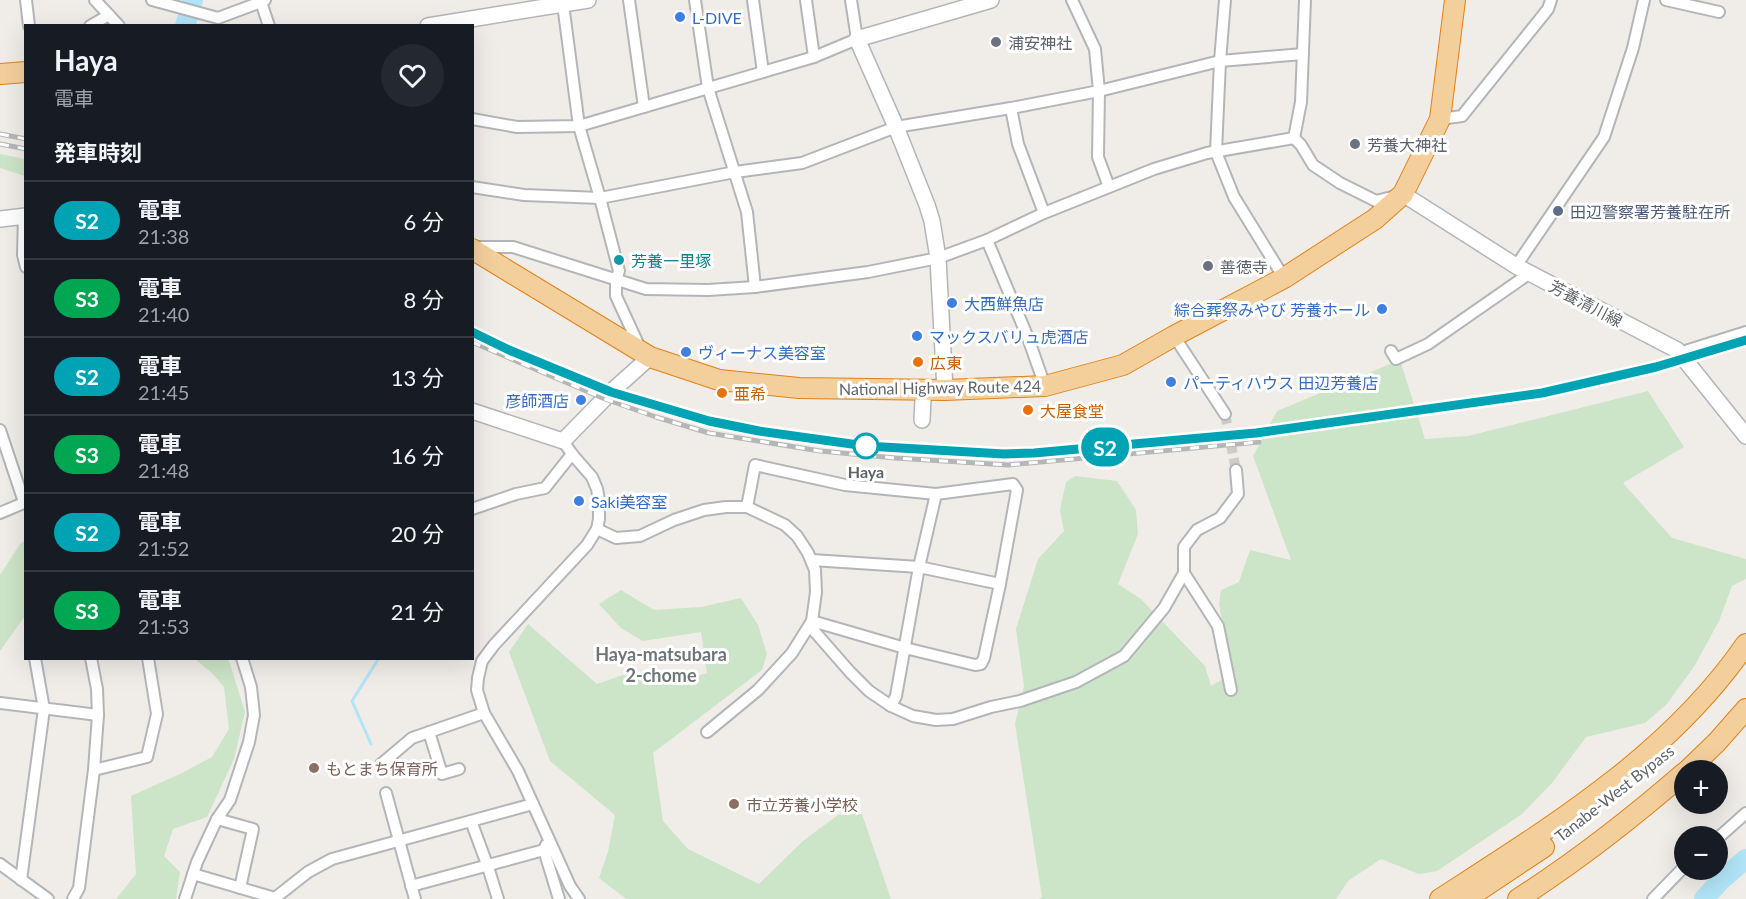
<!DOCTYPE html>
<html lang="ja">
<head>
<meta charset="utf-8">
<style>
  body { margin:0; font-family:Lato,"Noto Sans JP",sans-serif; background:#242831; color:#f1f3f6; height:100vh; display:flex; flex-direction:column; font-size:22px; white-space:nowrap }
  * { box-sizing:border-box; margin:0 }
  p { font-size:20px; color:#9ea1a6 }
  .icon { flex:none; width:33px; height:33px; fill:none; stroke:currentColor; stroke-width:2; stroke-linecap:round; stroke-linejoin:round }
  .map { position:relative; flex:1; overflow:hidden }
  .side { position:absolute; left:24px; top:24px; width:450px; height:636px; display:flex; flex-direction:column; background:#171b24; border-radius:0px; box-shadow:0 6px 24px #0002 }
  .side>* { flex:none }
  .badge { padding:0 12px; border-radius:20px; font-size:21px; line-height:39px }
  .fabs { position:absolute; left:1674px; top:760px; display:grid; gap:12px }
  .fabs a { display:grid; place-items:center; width:54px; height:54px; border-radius:50%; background:#171b24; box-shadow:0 6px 24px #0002; font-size:30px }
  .map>.badge { position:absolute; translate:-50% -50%; box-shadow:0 0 0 3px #fff }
  h2 { padding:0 30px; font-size:22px; line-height:54px }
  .round { display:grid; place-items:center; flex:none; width:63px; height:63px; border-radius:32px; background:#242831 }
  .head { display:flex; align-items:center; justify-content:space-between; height:102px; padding:0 30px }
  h1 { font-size:28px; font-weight:700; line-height:45px }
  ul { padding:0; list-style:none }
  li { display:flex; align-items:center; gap:18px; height:78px; padding:0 30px; border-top:2px solid #363941 }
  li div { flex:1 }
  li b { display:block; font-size:22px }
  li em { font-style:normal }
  li .badge { min-width:66px; font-weight:700; text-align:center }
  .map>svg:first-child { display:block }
  .green { fill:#cce4c7 }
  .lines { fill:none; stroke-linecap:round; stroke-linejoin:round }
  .stream { stroke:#b1e4f7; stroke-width:3 }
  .river { stroke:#b1e4f7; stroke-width:20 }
  .street-tunnel { stroke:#cccbc8; stroke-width:10; stroke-dasharray:10 5; stroke-linecap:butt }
  .street-casing { stroke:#b3b6b9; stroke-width:14 }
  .secondary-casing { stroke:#b2b6b9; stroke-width:18 }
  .highway-casing { stroke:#e18117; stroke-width:22 }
  .street { stroke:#fff; stroke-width:10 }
  .secondary { stroke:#fff; stroke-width:15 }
  .highway { stroke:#f3cf9c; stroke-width:20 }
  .rail-casing { stroke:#b5b6b7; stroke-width:5 }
  .rail { stroke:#fff; stroke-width:3; stroke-dasharray:9; stroke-linecap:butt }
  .line-casing { stroke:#fff; stroke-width:14 }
  .line { stroke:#00a3b4; stroke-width:9 }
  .shop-dot { fill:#3f7fe0; stroke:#fff; stroke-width:2 }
  .worship-dot { fill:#6b7280; stroke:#fff; stroke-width:2 }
  .service-dot { fill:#5c6f8a; stroke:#fff; stroke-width:2 }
  .culture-dot { fill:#0f9aa8; stroke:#fff; stroke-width:2 }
  .food-dot { fill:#e8710a; stroke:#fff; stroke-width:2 }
  .stop-dot { fill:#fff; stroke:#00a3b4; stroke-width:3 }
  .education-dot { fill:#8d6e63; stroke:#fff; stroke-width:2 }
  .labels { text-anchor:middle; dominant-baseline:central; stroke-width:6; stroke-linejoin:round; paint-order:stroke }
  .shop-label { font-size:16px; fill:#366cbe; stroke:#fff; text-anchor:start }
  .worship-label { font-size:16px; fill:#5b616d; stroke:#fff; text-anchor:start }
  .service-label { font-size:16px; fill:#4e5e75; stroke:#fff; text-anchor:start }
  .culture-label { font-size:16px; fill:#0d838f; stroke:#fff; text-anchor:start }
  .street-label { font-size:16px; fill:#5f6467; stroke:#fff }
  .food-label { font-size:16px; fill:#c56008; stroke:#fff; text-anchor:start }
  .stop-label { font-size:16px; font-weight:bold; fill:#5f6467; stroke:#fff }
  .education-label { font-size:16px; fill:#785e54; stroke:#fff; text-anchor:start }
  .neighbourhood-label { font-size:18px; font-weight:bold; fill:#707678; stroke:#fff }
</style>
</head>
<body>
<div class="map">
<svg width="1746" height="899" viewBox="0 0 1746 899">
  <rect width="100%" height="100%" fill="#f0ede8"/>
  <g class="green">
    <path d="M0,154L25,159V176L0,168Z"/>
    <path d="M1400,360L1425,439L1468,436L1648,391L1684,447L1623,483L1672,538L1746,559V579L1732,586L1719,621L1695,665L1667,704L1645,723L1586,737L1552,783L1522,814L1437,871L1419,874L1381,859L1348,881L1336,899H1039L1042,897L1015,724L1024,686L1016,629L1038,559L1064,531L1060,510L1066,482L1075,476L1117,481L1136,510L1138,534L1118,584L1141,599L1205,666L1211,686L1233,673L1219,605L1221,590L1239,582L1250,550L1291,560L1253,456L1277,411Z"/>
    <path d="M25,540V616L0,651V575L20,544Z"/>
    <path d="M621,590L654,610L701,607L741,598L758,625L767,654L762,670L653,753L663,821L688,849L759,884L804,840L838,815L862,814L891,899H626L599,878L608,852L615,815L550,761L509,652L528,624L597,684L623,675L688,679L707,673L701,632L643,641L621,628L599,604Z"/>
    <path d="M195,659H228L230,664L245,712L234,759L207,817L173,829L164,856L180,872L176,899H116L136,874L131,796L180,774L212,757L229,729L224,687L212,673Z"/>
  </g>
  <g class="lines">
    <path class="stream" d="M371,744L352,701L379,658"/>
    <g class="river">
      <path d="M185,26L193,0"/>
      <path d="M1704,899L1721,880L1746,859"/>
    </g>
    <path class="street-tunnel" d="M1225,414L1236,470"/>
    <g class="street-casing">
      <g id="street">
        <path d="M26,0L29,26"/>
        <path d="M95,0L119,26"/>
        <path d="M152,0L218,18L261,2V0"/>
        <path d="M265,0L261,2L269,26"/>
        <path d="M629,0L644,107"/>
        <path d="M695,0L708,88L747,212L755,287"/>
        <path d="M753,0L763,72"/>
        <path d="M806,0L814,57"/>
        <path d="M1072,0L1095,49L1099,91L1098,157L1109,187"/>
        <path d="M1225,0L1220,61L1216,152L1234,197L1284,278"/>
        <path d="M1666,0L1719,12"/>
        <path d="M563,4L579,126L600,198L619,271L616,280V296L640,348"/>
        <path d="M90,26L109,15"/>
        <path d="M1011,108L1099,91L1220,61L1303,54"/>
        <path d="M472,119L517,127L579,126L814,57L857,39L851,0"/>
        <path d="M1440,119L1462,116L1548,9L1551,0"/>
        <path d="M1294,138L1301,102L1305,0"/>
        <path d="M1294,138L1301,145L1313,165L1340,183L1376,201L1396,196"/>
        <path d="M472,187L524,195L600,198L735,172L802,163L896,127L1011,108L1018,144L1044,213"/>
        <path d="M24,216L23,255L26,267"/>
        <path d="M987,240L1028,338L1045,386"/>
        <path d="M476,247H513L646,289L708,290L755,287L868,272L938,258L987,240L1044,213L1154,169L1207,153L1294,138"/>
        <path d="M1516,266L1604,137L1633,48L1644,0"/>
        <path d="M1174,336L1225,414"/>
        <path d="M1391,351L1396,359L1428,344L1530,273"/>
        <path d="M1679,353L1746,332"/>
        <path d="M0,430L24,502"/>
        <path d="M563,441L572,454L592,477L597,489L599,500V519L597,529L587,545L494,645L482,661L478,678L477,690L484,713L518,771L570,886L579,899"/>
        <path d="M747,507L755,465L845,485L936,494L1013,484L1017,490L1000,584L984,658L981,664L975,665L905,648L812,621"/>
        <path d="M472,509L516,494L545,488L572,454"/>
        <path d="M0,513L26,502"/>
        <path d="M597,529L616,538L640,536L674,520L704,510L726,507H747L785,525L797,536L808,553L815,570L816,592L812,621L792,653L758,690L707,732"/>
        <path d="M812,560L919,567L1000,584"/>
        <path d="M1184,573L1218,626L1231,690"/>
        <path d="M812,621L815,632L850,672L869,691L891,706L913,716L936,720L953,719L991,707L1020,701L1076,682L1124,656L1164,608L1184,573V547L1197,530L1220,518L1238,494L1236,470"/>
        <path d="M0,703L98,715"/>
        <path d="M891,706L896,696L919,567L936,494"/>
        <path d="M429,732L442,774L459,769"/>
        <path d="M380,765L412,738L484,713"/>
        <path d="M94,770L147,757L157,714L148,658"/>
        <path d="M386,793L415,899"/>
        <path d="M217,819L253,829L240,888"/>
        <path d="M471,821L488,867L498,899"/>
        <path d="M1718,838L1746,813"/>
        <path d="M546,845L544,850L559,899"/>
        <path d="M0,864L48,899"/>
        <path d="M193,874L275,898L308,872L332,859L533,804"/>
        <path d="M21,880L44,709L35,658"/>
        <path d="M411,886L544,850"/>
        <path d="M73,899L79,888L94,770L98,715L97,689L91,658"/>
        <path d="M185,899L197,862L217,819L230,800L249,742L254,715L251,687L242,658"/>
        <path d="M1653,899L1684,867"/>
      </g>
    </g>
    <g class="secondary-casing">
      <g id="secondary">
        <path d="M428,26L588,0"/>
        <path d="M1403,194L1516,266L1677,350L1746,436"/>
        <path d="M0,219L26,216"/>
        <path d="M921,390L923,399L922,420"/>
        <path d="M945,390L938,258L932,221L927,205L896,127L857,39L991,0"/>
        <path d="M472,411L563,441L611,392L650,357"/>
      </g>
    </g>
    <g class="highway-casing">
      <g id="highway">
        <path d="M0,74L26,72"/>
        <path d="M472,249L650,357L719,380L799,388L945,390L1045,386L1123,365L1174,336L1284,278L1375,219L1403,194L1440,119L1455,0"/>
        <path d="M1687,771L1717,742L1746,709"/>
        <path d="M1440,899C1551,827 1669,756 1746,644"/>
        <path d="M1466,899L1544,847"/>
        <path d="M1518,899C1577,861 1631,819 1684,773"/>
      </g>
    </g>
    <use href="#street" class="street"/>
    <use href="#secondary" class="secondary"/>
    <use href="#highway" class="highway"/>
    <g class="rail-casing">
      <g id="rail">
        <path d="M0,134L26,139"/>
        <path d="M0,144L26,149"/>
        <path d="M472,332L510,350"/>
        <path d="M472,342L605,399L656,417L709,433L820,451L895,458L1008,465L1259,442"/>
        <path d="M604,389L709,421L759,431L866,446L1004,454L1033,453L1256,433"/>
        <path d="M1421,411L1542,393L1656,367L1746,340"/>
      </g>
    </g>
    <use href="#rail" class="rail"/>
  </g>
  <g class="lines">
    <g class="line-casing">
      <path id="line" d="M472,332L509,350L611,392L709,421L759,431L866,446L1004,454L1034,453L1256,433L1542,393L1656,367L1746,340"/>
    </g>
    <use href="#line" class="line"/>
  </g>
  <g class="shop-dot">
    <circle cx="680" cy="17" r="6"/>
    <circle cx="952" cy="303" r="6"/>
    <circle cx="1382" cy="309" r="6"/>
    <circle cx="917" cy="336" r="6"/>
    <circle cx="686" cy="352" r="6"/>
    <circle cx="1171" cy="382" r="6"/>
    <circle cx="581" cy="400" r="6"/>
    <circle cx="579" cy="501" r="6"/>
  </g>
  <g class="worship-dot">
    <circle cx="996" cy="42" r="6"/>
    <circle cx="1355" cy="144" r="6"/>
    <circle cx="1208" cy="266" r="6"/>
  </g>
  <circle class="service-dot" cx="1558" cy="211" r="6"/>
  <circle class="culture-dot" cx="619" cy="260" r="6"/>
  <g class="food-dot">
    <circle cx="918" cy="362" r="6"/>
    <circle cx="722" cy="393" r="6"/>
    <circle cx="1028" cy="410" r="6"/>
  </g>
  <circle class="stop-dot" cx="866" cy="446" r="12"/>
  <g class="education-dot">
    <circle cx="314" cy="768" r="6"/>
    <circle cx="734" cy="804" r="6"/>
  </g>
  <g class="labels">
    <g class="shop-label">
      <text x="692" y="17">L-DIVE</text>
      <text x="964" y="303">大西鮮魚店</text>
      <text x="1370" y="309" text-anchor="end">綜合葬祭みやび 芳養ホール</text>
      <text x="929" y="336">マックスバリュ虎酒店</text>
      <text x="698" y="352">ヴィーナス美容室</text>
      <text x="1183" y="382">パーティハウス 田辺芳養店</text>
      <text x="569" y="400" text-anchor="end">彦師酒店</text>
      <text x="591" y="501">Saki美容室</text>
    </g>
    <g class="worship-label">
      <text x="1008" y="42">浦安神社</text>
      <text x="1367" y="144">芳養大神社</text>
      <text x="1220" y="266">善徳寺</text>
    </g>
    <g class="service-label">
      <text x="1570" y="211">田辺警察署芳養駐在所</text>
    </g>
    <g class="culture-label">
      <text x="631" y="260">芳養一里塚</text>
    </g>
    <g class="street-label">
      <text transform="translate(1586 303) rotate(28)">芳養清川線</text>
      <text transform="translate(940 387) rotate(-1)">National Highway Route 424</text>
      <text transform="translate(1614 793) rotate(-38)">Tanabe-West Bypass</text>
    </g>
    <g class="food-label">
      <text x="930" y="362">広東</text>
      <text x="734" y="393">亜希</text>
      <text x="1040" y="410">大屋食堂</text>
    </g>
    <g class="stop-label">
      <text x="866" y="471">Haya</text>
    </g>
    <g class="education-label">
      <text x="326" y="768">もとまち保育所</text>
      <text x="746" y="804">市立芳養小学校</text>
    </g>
    <g class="neighbourhood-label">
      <text x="661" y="654">Haya-matsubara<tspan x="661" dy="21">2-chome</tspan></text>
    </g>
  </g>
</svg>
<div class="fabs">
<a>+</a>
<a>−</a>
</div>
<b class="badge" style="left:1105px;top:447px;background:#00a3b4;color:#fff">S2</b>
<section class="side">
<div class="head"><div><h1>Haya</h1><p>電車</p></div><a class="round"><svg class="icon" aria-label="heart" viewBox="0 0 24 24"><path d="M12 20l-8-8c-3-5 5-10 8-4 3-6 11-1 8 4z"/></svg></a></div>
<h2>発車時刻</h2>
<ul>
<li><span class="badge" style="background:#00a3b4;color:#fff">S2</span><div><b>電車</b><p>21:38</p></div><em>6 分</em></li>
<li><span class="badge" style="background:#00a651;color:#fff">S3</span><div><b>電車</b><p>21:40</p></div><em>8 分</em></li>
<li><span class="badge" style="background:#00a3b4;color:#fff">S2</span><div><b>電車</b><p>21:45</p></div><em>13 分</em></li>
<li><span class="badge" style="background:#00a651;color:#fff">S3</span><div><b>電車</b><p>21:48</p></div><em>16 分</em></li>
<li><span class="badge" style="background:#00a3b4;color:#fff">S2</span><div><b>電車</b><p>21:52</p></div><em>20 分</em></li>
<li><span class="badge" style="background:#00a651;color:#fff">S3</span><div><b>電車</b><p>21:53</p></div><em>21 分</em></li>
</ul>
</section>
</div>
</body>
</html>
